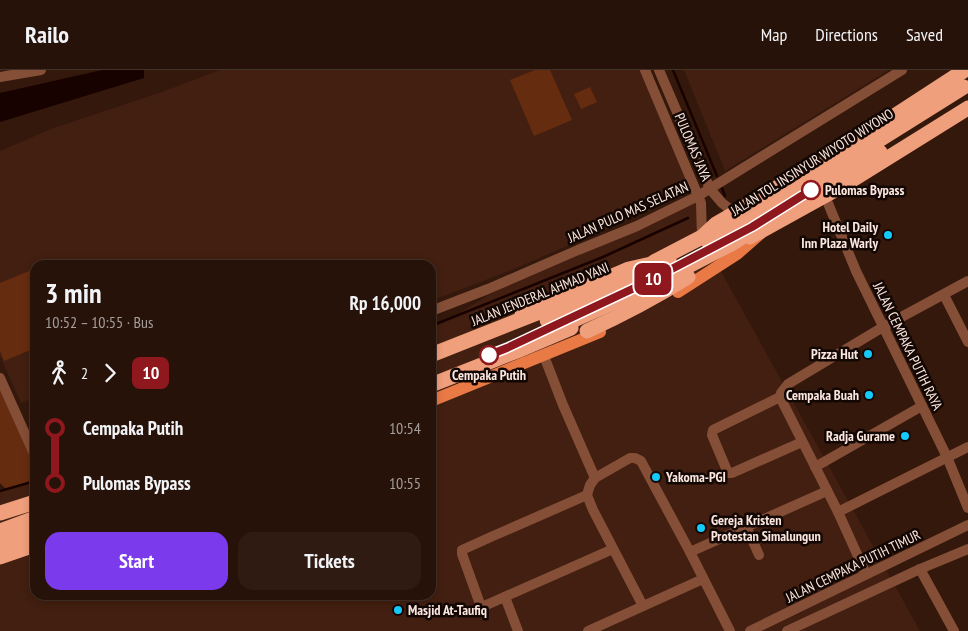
<!DOCTYPE html>
<html lang="en">
<head>
<meta charset="utf-8">
<style>
  body { margin:0; font-family:"PT Sans Narrow",sans-serif; background:#2f1b12; color:#f1f3f6; height:100vh; display:flex; flex-direction:column; font-size:19px; white-space:nowrap }
  * { box-sizing:border-box; margin:0 }
  p { font-size:16px; color:#a49e9c }
  .icon { flex:none; width:28px; height:28px; fill:none; stroke:currentColor; stroke-width:2; stroke-linecap:round; stroke-linejoin:round }
  .map { position:relative; flex:1; overflow:hidden }
  .drawer { position:absolute; left:30px; top:190px; width:406px; height:340px; display:flex; flex-direction:column; background:#271209; border-radius:15px; box-shadow:0 2px 8px #0003,0 0 0 1px #43322a }
  .drawer>* { flex:none }
  .badge { padding:0 10px; border-radius:8px; font-size:18px; line-height:32px }
  .map>.badge { position:absolute; translate:-50% -50%; box-shadow:0 0 0 2px #fff }
  .legs { display:flex; align-items:center; gap:8px; height:55px; padding:0 15px; font-size:16px }
  .legs p { margin-inline-start:auto }
  .overview { display:flex; align-items:center; justify-content:space-between; height:85px; padding:0 15px }
  h1 { font-size:28px; font-weight:600; line-height:38px }
  .primary-button { display:flex; gap:10px; margin-top:auto; padding:10px 15px }
  .primary-button a { flex:1; height:58px; border-radius:15px; background:#7c3aed; color:#fff; font-size:20px; font-weight:600; line-height:58px; text-align:center }
  .primary-button a+a { background:#2f1b12; color:#f1f3f6 }
  ul { padding:0 15px; list-style:none }
  li { display:flex; align-items:center; gap:18px; height:55px; font-size:19px }
  li i { display:grid; place-items:center; width:8px; height:100%; margin:0 6px; background:currentColor }
  li i::after { content:''; width:12px; height:12px; margin:-6px; border:4px solid; border-radius:50%; background:#271209 }
  li p { margin-inline-start:auto }
  li:first-child i { background:linear-gradient(#0000 50%,currentColor 0) }
  li:last-child i { background:linear-gradient(currentColor 50%,#0000 0) }
  header { display:flex; align-items:center; gap:30px; box-sizing:border-box; height:70px; padding:0 25px; background:#271209; border-bottom:1px solid #43322a }
  header strong { font-size:24px }
  nav { display:flex; gap:28px; margin-inline-start:auto; font-size:18px }
  .map>svg:first-child { display:block }
  .built { fill:#421f10 }
  .green { fill:#662c0f }
  .water { fill:#180200 }
  .lines { fill:none; stroke-linecap:round; stroke-linejoin:round }
  .stream { stroke:#180200; stroke-width:2.5 }
  .minor { stroke:#854f37; stroke-width:10 }
  .major { stroke:#e97945; stroke-width:12 }
  .highway { stroke:#f09f7c; stroke-width:15 }
  .highway-bridge { stroke:#f09f7c; stroke-width:15 }
  .line-1-casing { stroke:#fff; stroke-width:11 }
  .line-1 { stroke:#8e181e; stroke-width:8 }
  .stop-1-dot { fill:#fff; stroke:#8e181e; stroke-width:2.5 }
  .poi-dot { fill:#14cafb; stroke:#130704; stroke-width:2 }
  .labels { text-anchor:middle; dominant-baseline:central; stroke-width:5; stroke-linejoin:round; paint-order:stroke }
  .street-label { font-size:14px; fill:#fbe7df; stroke:#130704 }
  .stop-label { font-size:14px; font-weight:bold; fill:#fbe7df; stroke:#130704; text-anchor:start }
  .poi-label { font-size:14px; font-weight:bold; fill:#fbe7df; stroke:#130704; text-anchor:end }
</style>
</head>
<body>
<header>
<strong>Railo</strong>
<nav><a>Map</a><a>Directions</a><a>Saved</a></nav>
</header>
<div class="map">
<svg width="968" height="561" viewBox="0 0 968 561">
  <rect width="100%" height="100%" fill="#34180c"/>
  <g class="built">
    <path d="M220,0H640L693,122L509,201L431,231V195H35V327L21,333L0,286V81L51,59L159,23Z"/>
    <path d="M684,0H889L725,101Z"/>
    <path d="M698,126L702,167L920,561H0V421L35,411V525H431V256L451,248L520,206Z"/>
  </g>
  <g class="green">
    <path d="M535,0H550L572,50L534,66L510,10Z"/>
    <path d="M590,17L597,32L581,39L574,24Z"/>
    <path d="M29,201L35,215V278L4,291L0,281V213Z"/>
    <path d="M0,308L35,387V410L6,419L0,413Z"/>
  </g>
  <path class="water" d="M102,0H144V8L0,52V23Z"/>
  <g class="lines">
    <g class="stream">
      <path d="M673,0L717,106"/>
      <path d="M721,116L725,126"/>
      <path d="M431,256L603,187L688,148"/>
      <path d="M0,421L35,411"/>
    </g>
    <g class="minor">
      <path d="M645,0L701,133L702,167"/>
      <path d="M659,0L710,119L722,133L735,143"/>
      <path d="M0,7L41,0"/>
      <path d="M825,126L856,201L947,387L968,438"/>
      <path d="M944,225L968,272"/>
      <path d="M431,241L488,219L578,180L637,156L698,126L902,0"/>
      <path d="M544,286L563,335L595,408"/>
      <path d="M0,308L35,386"/>
      <path d="M780,327L713,360L712,365L728,403H732L802,372"/>
      <path d="M815,397L922,336"/>
      <path d="M587,425L493,466L462,480V484L480,534L484,536L613,479"/>
      <path d="M587,425L590,415L595,408L630,388H635L641,391L690,482L730,561"/>
      <path d="M587,425L593,440L643,536"/>
      <path d="M838,442L968,377"/>
      <path d="M746,456L759,485"/>
      <path d="M690,482L827,421"/>
      <path d="M920,499L954,561"/>
      <path d="M866,504L838,442L780,327L781,323L788,314L883,257L968,211"/>
      <path d="M505,527L518,561"/>
      <path d="M588,561L703,509"/>
      <path d="M750,561L968,455"/>
      <path d="M787,561L920,499L968,479"/>
    </g>
    <g class="major">
      <path d="M678,222L737,184L761,163"/>
      <path d="M431,331L600,262"/>
    </g>
    <g class="highway">
      <path d="M750,167L846,114L968,38"/>
      <path d="M654,192L702,167L716,154L735,143L882,54L965,0"/>
      <path d="M431,285L537,243"/>
      <path d="M431,315L517,281L571,258"/>
      <path d="M0,443L35,432"/>
      <path d="M0,461L35,448"/>
      <path d="M0,473L35,461"/>
      <path d="M0,487L35,475"/>
    </g>
    <g class="highway-bridge">
      <path d="M791,137L847,103L880,82"/>
      <path d="M709,173L750,151L964,17"/>
      <path d="M733,173L761,155"/>
      <path d="M522,245L629,199L669,190"/>
      <path d="M547,250L634,210L654,198"/>
      <path d="M556,258L642,220L731,174"/>
      <path d="M587,261C622,245 656,227 688,207"/>
    </g>
  </g>
  <g class="lines">
    <g class="line-1-casing">
      <path id="line-1" d="M489,285L507,278L645,213L752,157L811,120"/>
    </g>
    <use href="#line-1" class="line-1"/>
  </g>
  <g class="stop-1-dot">
    <circle cx="811" cy="120" r="9"/>
    <circle cx="489" cy="285" r="9"/>
  </g>
  <g class="poi-dot">
    <circle cx="888" cy="165" r="5"/>
    <circle cx="868" cy="284" r="5"/>
    <circle cx="869" cy="325" r="5"/>
    <circle cx="905" cy="366" r="5"/>
    <circle cx="656" cy="407" r="5"/>
    <circle cx="701" cy="458" r="5"/>
    <circle cx="398" cy="540" r="5"/>
  </g>
  <g class="labels">
    <g class="street-label">
      <text transform="translate(693 77) rotate(67)">PULOMAS JAYA</text>
      <text transform="translate(812 92) rotate(-32)">JALAN TOL INSINYUR WIYOTO WIYONO</text>
      <text transform="translate(628 142) rotate(-24)">JALAN PULO MAS SELATAN</text>
      <text transform="translate(540 224) rotate(-22)">JALAN JENDERAL AHMAD YANI</text>
      <text transform="translate(908 276) rotate(64)">JALAN CEMPAKA PUTIH RAYA</text>
      <text transform="translate(853 496) rotate(-26)">JALAN CEMPAKA PUTIH TIMUR</text>
    </g>
    <g class="stop-label">
      <text x="825" y="120">Pulomas Bypass</text>
      <text x="489" y="305" text-anchor="middle">Cempaka Putih</text>
    </g>
    <g class="poi-label">
      <text x="878" y="157">Hotel Daily<tspan x="878" dy="16">Inn Plaza Warly</tspan></text>
      <text x="858" y="284">Pizza Hut</text>
      <text x="859" y="325">Cempaka Buah</text>
      <text x="895" y="366">Radja Gurame</text>
      <text x="666" y="407" text-anchor="start">Yakoma-PGI</text>
      <text x="711" y="450" text-anchor="start">Gereja Kristen<tspan x="711" dy="16">Protestan Simalungun</tspan></text>
      <text x="408" y="540" text-anchor="start">Masjid At-Taufiq</text>
    </g>
  </g>
</svg>
<b class="badge" style="left:653px;top:209px;background:#8e181e;color:#fff">10</b>
<section class="drawer">
<div class="overview"><div><h1>3 min</h1><p>10:52 – 10:55 · Bus</p></div><b>Rp 16,000</b></div>
<div class="legs"><svg class="icon" aria-label="walk" viewBox="0 0 24 24"><circle cx="13" cy="4" r="2"/><path d="M13 8l-2 6 4 7M11 14l-3 7M7 12l3-4h3l4 4"/></svg>2<svg class="icon" aria-label="forward" viewBox="0 0 24 24"><path d="M9 5l7 7-7 7"/></svg><b class="badge" style="background:#8e181e;color:#fff">10</b></div>
<ul>
<li><i style="color:#8e181e"></i><b>Cempaka Putih</b><p>10:54</p></li>
<li><i style="color:#8e181e"></i><b>Pulomas Bypass</b><p>10:55</p></li>
</ul>
<div class="primary-button"><a>Start</a><a>Tickets</a></div>
</section>
</div>
</body>
</html>
